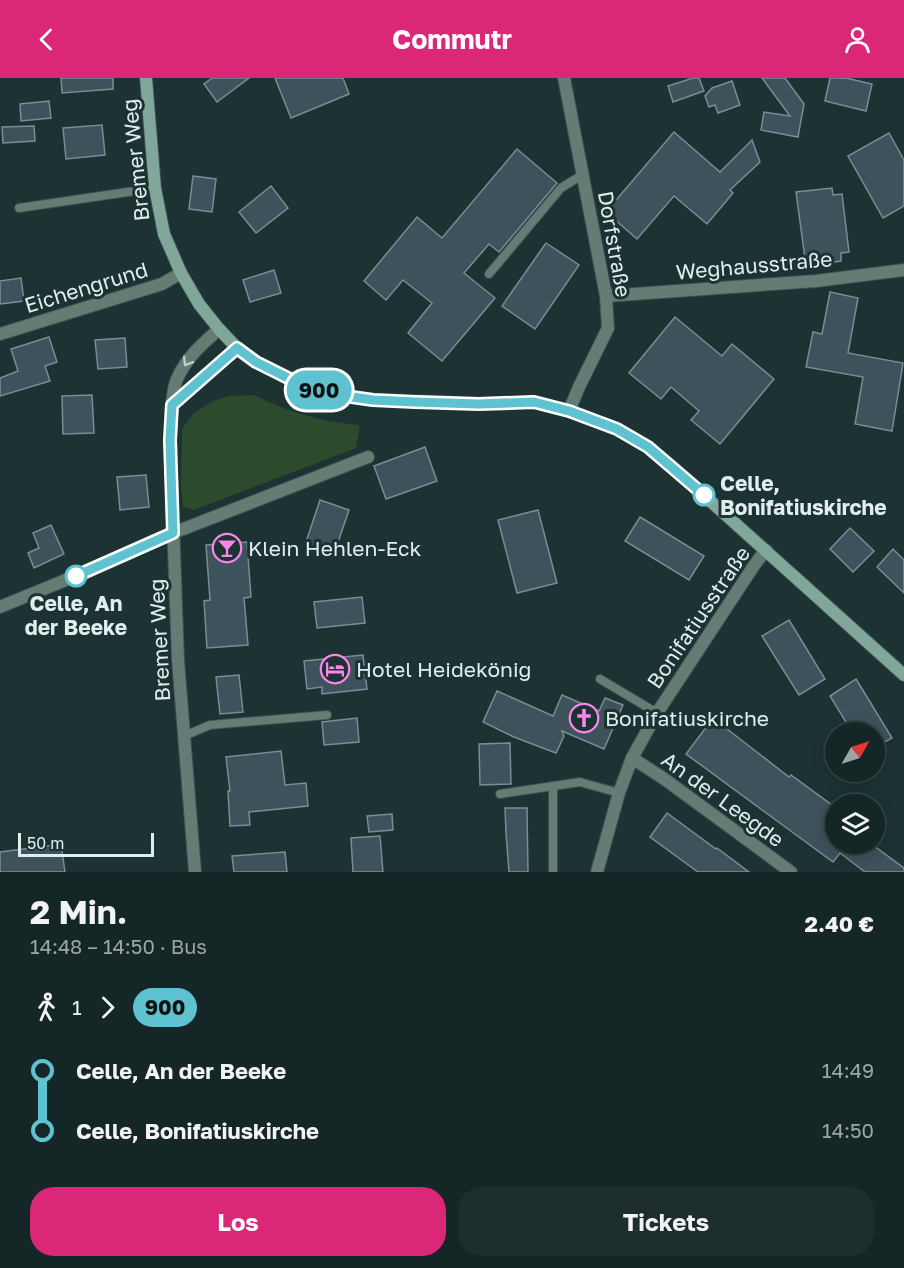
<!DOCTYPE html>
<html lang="de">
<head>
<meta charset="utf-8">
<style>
  body { margin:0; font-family:"Golos Text",sans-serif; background:#1e2e2e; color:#f1f3f6; height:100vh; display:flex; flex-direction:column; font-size:22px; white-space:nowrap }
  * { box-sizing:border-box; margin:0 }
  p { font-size:20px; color:#9da5a7 }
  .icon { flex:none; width:33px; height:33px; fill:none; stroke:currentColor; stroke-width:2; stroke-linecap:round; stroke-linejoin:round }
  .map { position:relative; height:794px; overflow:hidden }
  .drawer { display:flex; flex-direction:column; background:#152626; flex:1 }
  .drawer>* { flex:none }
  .badge { padding:0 12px; border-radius:20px; font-size:21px; line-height:39px }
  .needle { width:39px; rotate:51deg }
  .buttons { position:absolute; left:825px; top:644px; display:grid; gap:12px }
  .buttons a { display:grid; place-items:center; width:60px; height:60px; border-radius:50%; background:#152626; box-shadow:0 3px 15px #0003,0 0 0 2px #344343; font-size:30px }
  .scale { position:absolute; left:18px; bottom:15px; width:136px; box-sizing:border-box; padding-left:6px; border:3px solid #e0eeee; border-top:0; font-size:16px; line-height:21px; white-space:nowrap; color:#e0eeee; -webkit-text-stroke:4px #1c3233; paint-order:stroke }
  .map>.badge { position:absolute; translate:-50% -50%; box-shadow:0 0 0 3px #fff }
  .legs { display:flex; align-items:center; gap:9px; height:66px; padding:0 30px; font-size:20px }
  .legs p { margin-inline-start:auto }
  .overview { display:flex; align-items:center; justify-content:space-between; height:102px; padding:0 30px }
  h1 { font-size:33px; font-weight:700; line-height:45px }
  .cta { display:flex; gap:12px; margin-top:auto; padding:12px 30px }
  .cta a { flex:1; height:69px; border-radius:24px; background:#db2777; color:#fff; font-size:24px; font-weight:700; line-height:69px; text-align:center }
  .cta a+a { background:#1e2e2e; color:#f1f3f6 }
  ul { padding:0 30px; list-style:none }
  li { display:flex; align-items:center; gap:21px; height:60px; font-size:22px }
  li i { display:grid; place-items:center; width:9px; height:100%; margin:0 8px; background:currentColor }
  li i::after { content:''; width:15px; height:15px; margin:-8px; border:4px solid; border-radius:50%; background:#152626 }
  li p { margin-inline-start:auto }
  li:first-child i { background:linear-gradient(#0000 50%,currentColor 0) }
  li:last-child i { background:linear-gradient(currentColor 50%,#0000 0) }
  header { display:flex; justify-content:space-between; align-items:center; height:78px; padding:0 30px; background:#db2777; color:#fff; font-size:27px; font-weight:700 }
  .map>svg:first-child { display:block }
  .green { fill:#2c4b2d }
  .building { fill:#3e525b; stroke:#788d96; stroke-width:1.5 }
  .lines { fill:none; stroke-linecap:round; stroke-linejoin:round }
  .lane-casing { stroke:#3b5051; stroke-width:10 }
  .street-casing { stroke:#3b5051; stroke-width:14 }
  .secondary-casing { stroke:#3b5051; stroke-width:14 }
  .lane { stroke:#647c73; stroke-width:8 }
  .street { stroke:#647c73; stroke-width:12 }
  .secondary { stroke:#81a79a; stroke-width:12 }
  .oneway { stroke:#bbccc9 }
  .line-1-casing { stroke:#fff; stroke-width:14 }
  .line-1 { stroke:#5fc2d1; stroke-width:9 }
  .stop-1-dot { fill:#fff; stroke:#5fc2d1; stroke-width:3 }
  .labels { text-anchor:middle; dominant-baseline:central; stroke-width:6; stroke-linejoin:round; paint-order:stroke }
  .street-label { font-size:21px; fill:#e0eeee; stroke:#1c3233 }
  .stop-label { font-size:21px; font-weight:bold; fill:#e0eeee; stroke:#1c3233; text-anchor:start }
  .poi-label { font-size:21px; fill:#e0eeee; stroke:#1c3233; text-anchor:start }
</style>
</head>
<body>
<header><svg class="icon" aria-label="back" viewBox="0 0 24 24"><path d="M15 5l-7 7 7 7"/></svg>Commutr<svg class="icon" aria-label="person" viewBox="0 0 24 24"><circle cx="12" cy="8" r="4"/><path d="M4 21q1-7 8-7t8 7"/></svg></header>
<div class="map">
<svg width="904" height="794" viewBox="0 0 904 794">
  <rect width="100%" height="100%" fill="#1c3233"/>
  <path class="green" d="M254,317C289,334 321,344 360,347L356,370L194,432L183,429L181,407L182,351L194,335L213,323L230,318Z"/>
  <g class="building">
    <path d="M61,0H113V11L62,15Z"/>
    <path d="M212,0H249L217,24L204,6Z"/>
    <path d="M275,0H343L349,16L291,40Z"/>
    <path d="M693,0H699L704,13L673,24L668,8Z"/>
    <path d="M762,0H785L804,26L798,59L761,52L764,34L790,38Z"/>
    <path d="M830,0H846L872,6L866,33L825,23Z"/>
    <path d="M732,3L740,27L718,35L715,27L709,29L705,18L712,10Z"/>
    <path d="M49,23L51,40L21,43L20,26Z"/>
    <path d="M102,47L105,77L66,81L63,50Z"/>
    <path d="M34,48L35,63L3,65L2,49Z"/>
    <path d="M674,54L720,94L752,62L760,84L730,112L733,115L707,146L674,118L637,161L606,134Z"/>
    <path d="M889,55L904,82V128L883,140L848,78Z"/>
    <path d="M517,71L557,105L499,174L489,166L464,195L495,220L442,283L408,255L432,225L403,202L386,222L364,203L417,139L442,160Z"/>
    <path d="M193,98L216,101L212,134L189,131Z"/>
    <path d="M271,108L288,130L256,155L239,134Z"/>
    <path d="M832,110L833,117L842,116L849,174L841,175V183L806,188L796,114Z"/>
    <path d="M546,165L579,187L535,251L502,228Z"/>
    <path d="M274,192L281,215L250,224L243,202Z"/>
    <path d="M21,200L24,223L0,226V203Z"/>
    <path d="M830,214L858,220L848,275L903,285L892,353L855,346L863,299L806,289L813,254L822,256Z"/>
    <path d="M675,239L722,278L732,266L774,301L720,366L691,342L699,333L671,309L661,321L629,295Z"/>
    <path d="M49,259L57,284L45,288L50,303L0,318V300L18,293L11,271Z"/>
    <path d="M125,260L127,289L98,291L95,262Z"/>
    <path d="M92,317L94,355L63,356L62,318Z"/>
    <path d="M425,369L437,403L386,421L374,388Z"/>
    <path d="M146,397L149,429L120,432L117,399Z"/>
    <path d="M320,422L349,432L333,479L307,470L306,464Z"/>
    <path d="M538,432L557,505L517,515L498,442Z"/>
    <path d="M640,439L704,478L689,502L625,463Z"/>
    <path d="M51,447L64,476L34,490L28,475L39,470L33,455Z"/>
    <path d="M850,450L874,473L853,494L830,471Z"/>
    <path d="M247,464L251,519L244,520L248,567L207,570L204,523L210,522L206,467Z"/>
    <path d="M893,471L904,482V515L877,489Z"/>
    <path d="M362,519L365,545L317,550L314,524Z"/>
    <path d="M789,542L825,601L799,617L762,558Z"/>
    <path d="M363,577L367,611L322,616V609L307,611L304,583Z"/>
    <path d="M239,597L243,634L220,636L216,599Z"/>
    <path d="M856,601L892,660L874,670V654H852L830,618Z"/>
    <path d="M497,613L553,638L562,617L599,633L605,620L623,627L604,671L562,653L564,658L556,675L514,659L483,644Z"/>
    <path d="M357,640L359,664L324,667L322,644Z"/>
    <path d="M713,640L789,699L791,697L836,730V765H870L904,790V794H865L840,775L833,784L686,676Z"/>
    <path d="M510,665L511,706L480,707L479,666Z"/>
    <path d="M281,673L285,707L306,705L308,728L249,734L250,747L230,748L228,713H230L226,679Z"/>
    <path d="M505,730H527L528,794H509L506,755Z"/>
    <path d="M667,735L716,771L717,770L749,794H698L650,759Z"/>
    <path d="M392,736L393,752L369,754L367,738Z"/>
    <path d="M380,758L383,794H353L351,760Z"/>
    <path d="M61,766L65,794H0V774Z"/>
    <path d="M285,774L287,794H234L232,778Z"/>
  </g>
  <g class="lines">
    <g class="lane-casing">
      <g id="lane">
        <path d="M19,130L155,110"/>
        <path d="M489,196L561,110L582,97"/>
        <path d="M600,601L657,635"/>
        <path d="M184,658L210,647L327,637"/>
        <path d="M500,716L580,704L619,715"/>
        <path d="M553,794V708"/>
      </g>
    </g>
    <g class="street-casing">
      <g id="street">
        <path d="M564,0L606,218L608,250L579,309L569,333"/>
        <path d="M606,218L816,203L904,192"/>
        <path d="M0,256L162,206L181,195"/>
        <path d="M172,327L237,270"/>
        <path d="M0,529L90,492L173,455L368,379"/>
        <path d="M632,680L663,700L791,794"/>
        <path d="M195,794L178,582L170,362C171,346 171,314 177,301C186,280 202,266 219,251"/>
        <path d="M597,794L619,715L632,680L657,635L755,486L766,472"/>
      </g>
    </g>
    <g class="secondary-casing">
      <path id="secondary" d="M146,0L155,110L164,156L181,195L199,226L219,251L237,270L256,284L290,301L331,316L373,322L437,324L479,326L534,324L569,333L617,351L648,369L678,394L904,597"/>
    </g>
    <use href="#lane" class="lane"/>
    <use href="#street" class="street"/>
    <use href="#secondary" class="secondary"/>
  </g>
  <defs><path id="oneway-chevron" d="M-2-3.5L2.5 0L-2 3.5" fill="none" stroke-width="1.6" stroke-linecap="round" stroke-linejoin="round" transform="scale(1.5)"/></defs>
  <use class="oneway" href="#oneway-chevron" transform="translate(187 284) rotate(122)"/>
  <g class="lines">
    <g class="line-1-casing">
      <path id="line-1" d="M76,498L173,455L170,362L172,327L237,270L256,284L290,301L331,316L373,322L415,324L479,326L534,324L569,333L617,351L648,369L704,417"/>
    </g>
    <use href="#line-1" class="line-1"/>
  </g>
  <defs>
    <g id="bar-ring" transform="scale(1.5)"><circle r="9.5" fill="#1c3233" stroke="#f987e9" stroke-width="1.5"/><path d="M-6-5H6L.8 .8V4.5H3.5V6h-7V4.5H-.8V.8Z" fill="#f987e9"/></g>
    <g id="hotel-ring" transform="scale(1.5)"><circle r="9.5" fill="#1c3233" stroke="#f987e9" stroke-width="1.5"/><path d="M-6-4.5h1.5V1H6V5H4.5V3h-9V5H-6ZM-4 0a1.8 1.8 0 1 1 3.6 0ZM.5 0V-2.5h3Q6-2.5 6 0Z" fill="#f987e9"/></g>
    <g id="church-ring" transform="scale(1.5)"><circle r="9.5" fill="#1c3233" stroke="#f987e9" stroke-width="1.5"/><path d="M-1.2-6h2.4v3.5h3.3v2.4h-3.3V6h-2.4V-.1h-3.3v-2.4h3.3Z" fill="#f987e9"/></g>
  </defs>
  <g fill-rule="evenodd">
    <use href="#bar-ring" x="227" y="470"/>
    <use href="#hotel-ring" x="335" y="591"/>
    <use href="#church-ring" x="584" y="640"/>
  </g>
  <g class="stop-1-dot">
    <circle cx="704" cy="417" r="10"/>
    <circle cx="76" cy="498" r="10"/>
  </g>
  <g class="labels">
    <g class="street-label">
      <text transform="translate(135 82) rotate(-96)">Bremer Weg</text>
      <text transform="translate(615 166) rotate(80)">Dorfstraße</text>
      <text transform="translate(754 187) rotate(-5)">Weghausstraße</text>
      <text transform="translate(86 209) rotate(-17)">Eichengrund</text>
      <text transform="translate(698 539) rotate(-56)">Bonifatiusstraße</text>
      <text transform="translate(159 562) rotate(-93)">Bremer Weg</text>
      <text transform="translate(723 721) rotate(36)">An der Leegde</text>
    </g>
    <g class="stop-label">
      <text x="720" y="405">Celle,<tspan x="720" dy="24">Bonifatiuskirche</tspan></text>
      <text x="76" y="525" text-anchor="middle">Celle, An<tspan x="76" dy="24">der Beeke</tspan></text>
    </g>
    <g class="poi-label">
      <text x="248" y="470">Klein Hehlen-Eck</text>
      <text x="356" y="591">Hotel Heidekönig</text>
      <text x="605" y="640">Bonifatiuskirche</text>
    </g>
  </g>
</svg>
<div class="buttons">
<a><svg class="needle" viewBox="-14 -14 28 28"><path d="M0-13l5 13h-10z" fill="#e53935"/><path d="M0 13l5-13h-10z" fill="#9da5a7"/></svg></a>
<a><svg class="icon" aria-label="layers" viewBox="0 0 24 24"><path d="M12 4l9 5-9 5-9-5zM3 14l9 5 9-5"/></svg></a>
</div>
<div class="scale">50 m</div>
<b class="badge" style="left:319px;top:312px;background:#5fc2d1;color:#111">900</b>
</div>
<section class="drawer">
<div class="overview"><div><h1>2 Min.</h1><p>14:48 – 14:50 · Bus</p></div><b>2.40 €</b></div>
<div class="legs"><svg class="icon" aria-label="walk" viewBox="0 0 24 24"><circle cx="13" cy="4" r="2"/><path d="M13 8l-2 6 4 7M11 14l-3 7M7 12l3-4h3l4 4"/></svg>1<svg class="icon" aria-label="forward" viewBox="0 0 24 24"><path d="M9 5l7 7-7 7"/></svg><b class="badge" style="background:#5fc2d1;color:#111">900</b></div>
<ul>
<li><i style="color:#5fc2d1"></i><b>Celle, An der Beeke</b><p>14:49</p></li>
<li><i style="color:#5fc2d1"></i><b>Celle, Bonifatiuskirche</b><p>14:50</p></li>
</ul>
<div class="cta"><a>Los</a><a>Tickets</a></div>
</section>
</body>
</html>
